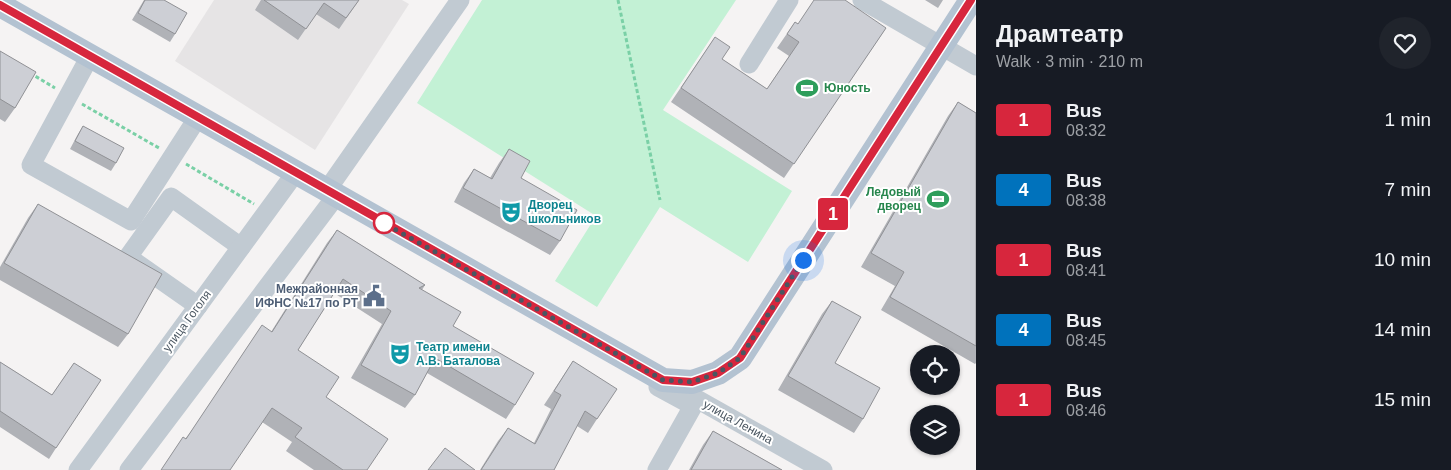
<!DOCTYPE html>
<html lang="en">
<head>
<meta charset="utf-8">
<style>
  body { margin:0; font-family:Helvetica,sans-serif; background:#20242c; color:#f1f3f6; height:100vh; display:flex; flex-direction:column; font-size:19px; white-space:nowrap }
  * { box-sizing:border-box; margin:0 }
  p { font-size:16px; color:#9ea1a6 }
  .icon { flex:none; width:28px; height:28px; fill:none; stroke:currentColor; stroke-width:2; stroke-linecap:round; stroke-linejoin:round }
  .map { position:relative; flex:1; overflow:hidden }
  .details { display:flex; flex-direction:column; background:#171b24; width:475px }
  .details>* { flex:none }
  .badge { padding:0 10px; border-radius:4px; font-size:18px; line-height:32px }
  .tools { position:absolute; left:910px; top:345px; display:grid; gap:10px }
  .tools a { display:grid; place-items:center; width:50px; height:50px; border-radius:50%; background:#171b24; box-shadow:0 1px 4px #0004; font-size:25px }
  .you { position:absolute; width:25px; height:25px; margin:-12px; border:4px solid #fff; border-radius:50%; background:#1a73e8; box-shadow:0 0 0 8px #1a73e833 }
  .map>.badge { position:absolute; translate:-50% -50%; box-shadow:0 0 0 2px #fff }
  .round { display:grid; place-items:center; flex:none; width:52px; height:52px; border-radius:26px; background:#20242c }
  .head { display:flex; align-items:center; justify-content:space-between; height:85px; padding:0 20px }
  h1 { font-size:24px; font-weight:800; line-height:38px }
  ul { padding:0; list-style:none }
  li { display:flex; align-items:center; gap:15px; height:70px; padding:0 20px }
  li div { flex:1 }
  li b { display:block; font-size:19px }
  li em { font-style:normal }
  li .badge { min-width:55px; font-weight:700; text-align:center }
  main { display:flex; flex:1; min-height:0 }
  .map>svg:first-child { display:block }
  .education { fill:#e6e4e5 }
  .green { fill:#c3f1d5 }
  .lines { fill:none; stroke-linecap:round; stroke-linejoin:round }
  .path { stroke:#7ad0a6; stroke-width:3; stroke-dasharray:4 2.5; stroke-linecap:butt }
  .minor { stroke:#c1cad2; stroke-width:19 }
  .major { stroke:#b3c2d1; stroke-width:24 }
  .wall { fill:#b0b2b7 }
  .building { fill:#cdcfd5; stroke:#909195 }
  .line-casing { stroke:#fff; stroke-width:11 }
  .line { stroke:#d7263d; stroke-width:8 }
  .walk { stroke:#4a5661; stroke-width:5; stroke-dasharray:0 9 }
  .stop-dot { fill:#fff; stroke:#d7263d; stroke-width:2.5 }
  .labels { text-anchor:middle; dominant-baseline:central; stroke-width:4; stroke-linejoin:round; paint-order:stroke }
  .leisure-label { font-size:12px; font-weight:bold; fill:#27864d; stroke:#fff; text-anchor:start }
  .culture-label { font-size:12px; font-weight:bold; fill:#0d838f; stroke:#fff; text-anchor:start }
  .service-label { font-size:12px; font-weight:bold; fill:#4e5e75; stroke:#fff; text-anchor:end }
  .street-label { font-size:12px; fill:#4a5661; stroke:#fff }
</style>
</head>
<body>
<main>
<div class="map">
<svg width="976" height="470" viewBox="0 0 976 470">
  <rect width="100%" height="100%" fill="#f5f3f3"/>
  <path class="education" d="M214,0H402L409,4L315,150L175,61Z"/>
  <path class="green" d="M482,0H736L663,110L792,191L748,262L660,207L597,307L555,281L596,216L417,103Z"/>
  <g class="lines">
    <g class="path">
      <path d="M618,0L660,200"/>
      <path d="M30,73L55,88"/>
      <path d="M82,104L159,148"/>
      <path d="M186,164L254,204"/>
    </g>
    <g class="minor">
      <path d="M862,0L976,66"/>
      <path d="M90,56L31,165L131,221L198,117"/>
      <path d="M749,64L789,0"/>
      <path d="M327,190L460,0"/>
      <path d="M198,306L128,257L171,197L241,247"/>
      <path d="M78,470L296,172"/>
      <path d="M129,470L336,196"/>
      <path d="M657,470L693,406L658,387L663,380L823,470"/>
    </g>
    <path class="major" d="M0,5L663,380L692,382L718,373L740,358L971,0"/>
  </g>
  <g class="wall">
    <path d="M144,0H164L175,34L170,42L132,20Z"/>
    <path d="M261,0H359L339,29L316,14L298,40L255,10Z"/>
    <path d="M925,0H943L938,8Z"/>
    <path d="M795,22L798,24L886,28L784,178L671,102L715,37L722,59L767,89L789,56L777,48Z"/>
    <path d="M0,51L15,108L5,122L0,119Z"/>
    <path d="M958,102L976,113V363L975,364L881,310L895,286L861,267L948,116Z"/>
    <path d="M83,126L116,163L111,171L70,149L78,134Z"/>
    <path d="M509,149L521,178L560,241L550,255L454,202L464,183L474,169L490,178L499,163Z"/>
    <path d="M38,204L128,334L118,347L0,280V267L28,218Z"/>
    <path d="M337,230L425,285L422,290L453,326L515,405L506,419L427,373L415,395L405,408L351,378L382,324L334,293L298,350L367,470H314L286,451L292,442L262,422L185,439L271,332L327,243Z"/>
    <path d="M832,301L835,363L863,419L854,433L778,390L822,314Z"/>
    <path d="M573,361L597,419L588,433L577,426L554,470H480L498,441L508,428L534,443L551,409L544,405Z"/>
    <path d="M0,362L52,395L74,363L56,448L49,459L0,427Z"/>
    <path d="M713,431L782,470H689L703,445Z"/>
  </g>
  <g class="building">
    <path d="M145,0H164L187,13L175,34L138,13Z"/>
    <path d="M264,0H359L346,18L324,3L306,29Z"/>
    <path d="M814,0H845L886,28L794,164L681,88L715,37L730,47L722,59L767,89L799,42L787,34L795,22L798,24Z"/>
    <path d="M0,51L36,72L15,108L0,99Z"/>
    <path d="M958,102L976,113V346L890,297L904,272L871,253Z"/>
    <path d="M83,126L124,148L116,163L75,141Z"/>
    <path d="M509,149L530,161L521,178L577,210L560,241L463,188L474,169L492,179Z"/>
    <path d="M38,204L162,274L128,334L4,263Z"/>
    <path d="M337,230L425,285L419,288L461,312L453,326L534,373L515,405L435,358L415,395L361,365L391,311L343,279L298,350L339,377L326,397L388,439L367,470H343L295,437L302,428L272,408L230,470H161L183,437L186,439L262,325L272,332Z"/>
    <path d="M832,301L861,317L835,363L880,388L863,419L788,376Z"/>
    <path d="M573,361L617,389L597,419L585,411L554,470H481L508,428L535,444L561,395L554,391Z"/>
    <path d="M0,362L52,395L74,363L101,380L56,448L0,411Z"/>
    <path d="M713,431L782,470H691Z"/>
    <path d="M445,448L475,470H428Z"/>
  </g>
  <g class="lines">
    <g class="line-casing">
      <path id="line" d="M0,5L663,380L692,382L718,373L740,358L971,0"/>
    </g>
    <use href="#line" class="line"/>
    <path class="walk" d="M384,223L382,222L663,380L692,382L718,373L740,358L803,260"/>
  </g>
  <defs>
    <g id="stadium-bare" transform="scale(1.725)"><path d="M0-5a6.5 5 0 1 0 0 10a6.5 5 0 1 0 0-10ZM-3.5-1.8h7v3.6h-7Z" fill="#2e9e5b" stroke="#fff" stroke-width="2.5" paint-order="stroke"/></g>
    <g id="theatre-bare" transform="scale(1.725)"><path d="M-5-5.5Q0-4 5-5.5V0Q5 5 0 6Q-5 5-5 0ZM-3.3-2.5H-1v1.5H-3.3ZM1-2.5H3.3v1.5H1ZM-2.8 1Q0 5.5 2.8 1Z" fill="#0f9aa8" stroke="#fff" stroke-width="2.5" paint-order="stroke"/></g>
    <g id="civic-bare" transform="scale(1.725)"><path d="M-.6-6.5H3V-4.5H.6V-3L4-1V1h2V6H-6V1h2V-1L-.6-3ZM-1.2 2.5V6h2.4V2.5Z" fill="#5c6f8a" stroke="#fff" stroke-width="2.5" paint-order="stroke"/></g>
  </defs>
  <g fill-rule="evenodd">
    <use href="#stadium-bare" x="807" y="88"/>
    <use href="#stadium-bare" x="938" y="199"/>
    <use href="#theatre-bare" x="511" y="212"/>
    <use href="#civic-bare" x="374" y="296"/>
    <use href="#theatre-bare" x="400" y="354"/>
  </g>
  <circle class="stop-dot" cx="384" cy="223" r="10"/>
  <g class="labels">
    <g class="leisure-label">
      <text x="824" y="88">Юность</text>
      <text x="921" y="192" text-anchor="end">Ледовый<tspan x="921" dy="14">дворец</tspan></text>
    </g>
    <g class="culture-label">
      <text x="528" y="205">Дворец<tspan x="528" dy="14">школьников</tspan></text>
      <text x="416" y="347">Театр имени<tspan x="416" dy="14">А.В. Баталова</tspan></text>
    </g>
    <g class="service-label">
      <text x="358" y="289">Межрайонная<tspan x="358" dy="14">ИФНС №17 по РТ</tspan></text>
    </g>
    <g class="street-label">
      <text transform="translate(187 321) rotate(-54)">улица Гоголя</text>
      <text transform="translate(738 422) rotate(29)">улица Ленина</text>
    </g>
  </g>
</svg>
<div class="tools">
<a><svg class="icon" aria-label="locate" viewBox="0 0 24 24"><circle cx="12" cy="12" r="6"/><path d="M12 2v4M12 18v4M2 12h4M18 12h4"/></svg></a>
<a><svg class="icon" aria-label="layers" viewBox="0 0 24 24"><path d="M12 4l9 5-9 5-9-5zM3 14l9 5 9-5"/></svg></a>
</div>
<div class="you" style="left:803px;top:260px"></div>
<b class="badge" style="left:833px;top:214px;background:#d7263d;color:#fff">1</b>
</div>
<section class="details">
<div class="head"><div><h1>Драмтеатр</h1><p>Walk · 3 min · 210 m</p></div><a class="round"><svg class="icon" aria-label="heart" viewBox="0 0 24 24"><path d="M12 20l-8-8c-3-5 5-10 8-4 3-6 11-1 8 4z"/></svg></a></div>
<ul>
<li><span class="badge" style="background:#d7263d;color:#fff">1</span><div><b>Bus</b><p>08:32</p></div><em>1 min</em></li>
<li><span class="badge" style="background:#0072bc;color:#fff">4</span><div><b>Bus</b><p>08:38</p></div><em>7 min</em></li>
<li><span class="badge" style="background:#d7263d;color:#fff">1</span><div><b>Bus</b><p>08:41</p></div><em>10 min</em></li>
<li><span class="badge" style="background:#0072bc;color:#fff">4</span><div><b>Bus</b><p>08:45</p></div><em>14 min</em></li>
<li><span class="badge" style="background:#d7263d;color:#fff">1</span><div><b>Bus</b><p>08:46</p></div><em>15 min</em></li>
</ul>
</section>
</main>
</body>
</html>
